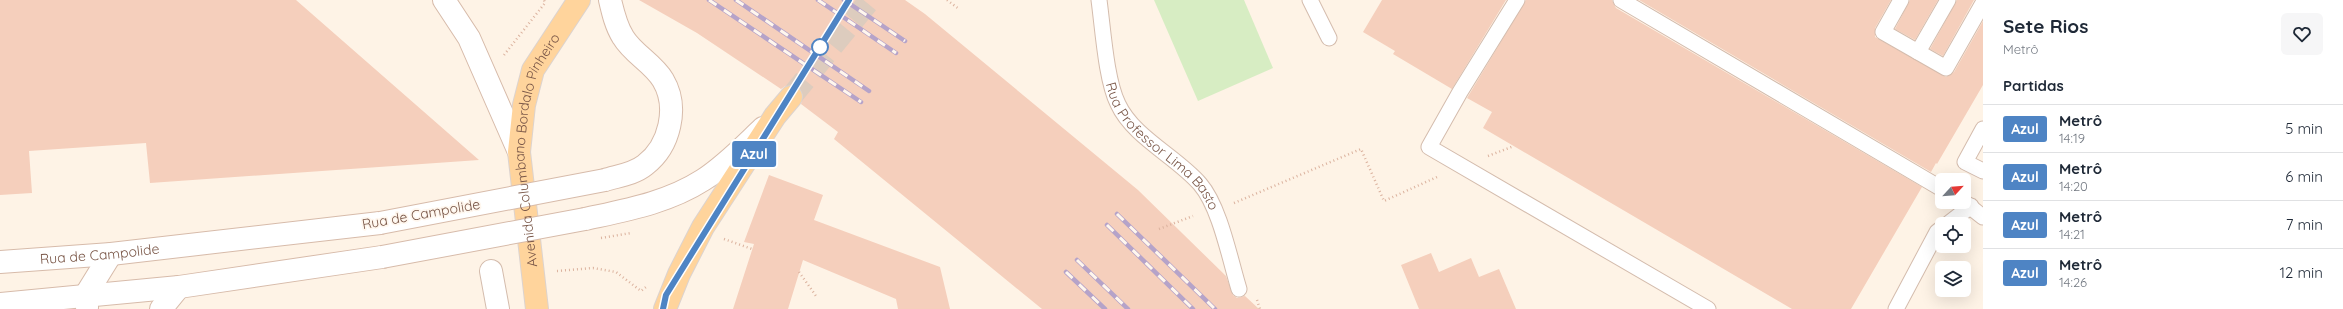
<!DOCTYPE html>
<html lang="pt">
<head>
<meta charset="utf-8">
<style>
  body { margin:0; font-family:Quicksand,sans-serif; background:#f6f6f7; color:#1f2937; height:100vh; display:flex; flex-direction:column; font-size:15px; white-space:nowrap }
  * { box-sizing:border-box; margin:0 }
  p { font-size:13px; color:#747a83 }
  .icon { flex:none; width:22px; height:22px; fill:none; stroke:currentColor; stroke-width:2; stroke-linecap:round; stroke-linejoin:round }
  .map { position:relative; flex:1; overflow:hidden }
  .panel { display:flex; flex-direction:column; background:#fff; width:360px }
  .panel>* { flex:none }
  .badge { padding:0 8px; border-radius:3px; font-size:14px; line-height:26px }
  .needle { width:26px; rotate:64deg }
  .tools { position:absolute; left:1935px; top:173px; display:grid; gap:8px }
  .tools a { display:grid; place-items:center; width:36px; height:36px; border-radius:6px; background:#fff; box-shadow:0 4px 16px #0002; font-size:20px }
  .map>.badge { position:absolute; translate:-50% -50%; box-shadow:0 0 0 2px #fff }
  h2 { padding:0 20px; font-size:15px; line-height:36px }
  .round { display:grid; place-items:center; flex:none; width:42px; height:42px; border-radius:6px; background:#f6f6f7 }
  .head { display:flex; align-items:center; justify-content:space-between; height:68px; padding:0 20px }
  h1 { font-size:19px; font-weight:800; line-height:30px }
  ul { padding:0; list-style:none }
  li { display:flex; align-items:center; gap:12px; height:48px; padding:0 20px; border-top:1px solid #e0e1e3 }
  li div { flex:1 }
  li b { display:block; font-size:15px }
  li em { font-style:normal }
  li .badge { min-width:44px; font-weight:700; text-align:center }
  main { display:flex; flex:1; min-height:0 }
  .map>svg:first-child { display:block }
  .green { fill:#d7edc3 }
  .building { fill:#f5cfbc }
  .lines { fill:none; stroke-linecap:round; stroke-linejoin:round }
  .primary-tunnel { stroke:#ddccbe; stroke-width:22; stroke-dasharray:22 11; stroke-linecap:butt }
  .lane-casing { stroke:#d4bcad; stroke-width:17 }
  .street-casing { stroke:#d4bcad; stroke-width:24 }
  .secondary-casing { stroke:#d7bbaa; stroke-width:24 }
  .primary-casing { stroke:#dcd3cf; stroke-width:24 }
  .path { stroke:#dbb29e; stroke-width:2.5; stroke-dasharray:1 3; stroke-linecap:butt }
  .lane { stroke:#fff; stroke-width:15 }
  .street { stroke:#fff; stroke-width:22 }
  .secondary { stroke:#fff; stroke-width:22 }
  .primary { stroke:#ffd49c; stroke-width:22 }
  .rail-casing { stroke:#b5a3c9; stroke-width:4.5 }
  .rail { stroke:#fff7ee; stroke-width:3; stroke-dasharray:9; stroke-linecap:butt }
  .secondary-bridge-casing { stroke:#d7bbaa; stroke-width:24; stroke-linecap:butt }
  .path-bridge { stroke:#dbb29e; stroke-width:2.5; stroke-dasharray:1 3; stroke-linecap:butt }
  .secondary-bridge { stroke:#fff; stroke-width:22 }
  .line-casing { stroke:#fff; stroke-width:9 }
  .line { stroke:#4e84c4; stroke-width:6 }
  .stop-dot { fill:#fff; stroke:#4e84c4; stroke-width:2 }
  .labels { text-anchor:middle; dominant-baseline:central; stroke-width:3.5; stroke-linejoin:round; paint-order:stroke }
  .street-label { font-size:14px; fill:#7a5748; stroke:#fff7ee }
</style>
</head>
<body>
<main>
<div class="map">
<svg width="1983" height="309" viewBox="0 0 1983 309">
  <rect width="100%" height="100%" fill="#fef3e6"/>
  <path class="green" d="M1154,0H1244L1273,68L1198,101Z"/>
  <g class="building">
    <path d="M0,0H296L479,160L150,183L146,143L29,151L32,193L0,195Z"/>
    <path d="M639,0H905L925,14L1138,190L1226,276L1233,295L1237,298L1245,296L1259,309H1042L834,139L838,132L801,104L803,93L799,87L787,85L781,89L697,33Z"/>
    <path d="M1382,0H1506L1452,89L1393,54L1395,51L1363,32Z"/>
    <path d="M1526,0H1612L1616,8L1922,187L1851,309H1792L1483,128L1492,112L1467,98Z"/>
    <path d="M1639,0H1891L1875,28V37L1946,77L1954,72L1983,21V85L1937,164L1936,163L1931,172Z"/>
    <path d="M1910,0H1938L1915,40L1895,29Z"/>
    <path d="M1957,0H1974L1943,56L1930,49Z"/>
    <path d="M769,175L823,195L814,220L940,267L950,309H898L896,299L803,260L788,309H733L754,244L744,242Z"/>
    <path d="M1431,253L1439,272L1471,258L1479,277L1499,269L1516,309H1419L1401,265Z"/>
  </g>
  <g class="lines">
    <path class="primary-tunnel" d="M791,97L870,0"/>
    <g class="lane-casing">
      <g id="lane">
        <path id="s1" d="M1099,0C1103,29 1106,80 1118,104C1133,137 1177,157 1200,184C1220,207 1230,260 1239,289"/>
        <path d="M1310,0L1329,38"/>
        <path d="M1517,0L1460,92L1429,147L1708,309"/>
        <path d="M1621,0L1942,189"/>
        <path d="M1901,0L1883,32L1918,52L1948,0"/>
        <path d="M1918,52L1946,68L1983,3"/>
        <path d="M1983,129L1965,162L1983,171"/>
        <path d="M1964,202L1983,217"/>
        <path d="M1948,224L1971,206"/>
        <path d="M1896,309L1937,232L1942,228"/>
      </g>
    </g>
    <g class="street-casing">
      <path id="street" d="M491,271L498,309"/>
    </g>
    <g class="secondary-casing">
      <g id="secondary">
        <path d="M444,0L469,38L519,152"/>
        <path d="M605,180C618,176 634,174 645,165C670,146 679,107 663,80C653,63 633,54 623,37C616,26 613,13 610,0"/>
        <path d="M585,219C626,210 667,203 703,180C725,166 744,146 763,128"/>
        <path id="s2" d="M0,262L111,254L380,223"/>
        <path d="M0,304L179,287L382,257"/>
        <path d="M87,307L85,296L111,254"/>
        <path d="M161,309L179,287"/>
      </g>
    </g>
    <g class="primary-casing">
      <g id="primary">
        <path id="s3" d="M537,309L519,152L524,105L533,70L579,0"/>
        <path d="M665,309L679,274L703,227L775,116L791,97"/>
      </g>
    </g>
    <g class="path">
      <path d="M947,0L959,9"/>
      <path d="M504,55L545,3L544,0"/>
      <path d="M1488,156L1514,146"/>
      <path d="M1234,203L1361,149L1384,201L1437,177"/>
      <path d="M1159,229L1193,216"/>
      <path d="M724,239L752,249"/>
      <path d="M557,271L593,268L616,272L641,291L646,287"/>
      <path d="M799,272L816,296"/>
      <path d="M1257,300L1260,309"/>
    </g>
    <use href="#lane" class="lane"/>
    <use href="#street" class="street"/>
    <use href="#secondary" class="secondary"/>
    <use href="#primary" class="primary"/>
    <g class="rail-casing">
      <g id="rail">
        <path d="M709,0L861,102"/>
        <path d="M736,0L869,91"/>
        <path d="M818,0L896,53"/>
        <path d="M844,0L905,41"/>
        <path d="M1117,214L1215,309"/>
        <path d="M1107,225L1193,309"/>
        <path d="M1077,260L1128,309"/>
        <path d="M1066,272L1105,309"/>
      </g>
    </g>
    <use href="#rail" class="rail"/>
    <g class="secondary-bridge-casing">
      <g id="secondary-bridge">
        <path d="M380,223L605,180"/>
        <path d="M382,257L585,219"/>
      </g>
    </g>
    <path class="path-bridge" d="M601,238L631,233"/>
    <use href="#secondary-bridge" class="secondary-bridge"/>
  </g>
  <g class="lines">
    <g class="line-casing">
      <path id="line" d="M663,309L666,295L849,0"/>
    </g>
    <use href="#line" class="line"/>
  </g>
  <circle class="stop-dot" cx="820" cy="47" r="8"/>
  <g class="labels">
    <g class="street-label">
      <text stroke="none"><textPath href="#s1" startOffset="167">Rua Professor Lima Basto</textPath></text>
      <text stroke="none"><textPath href="#s3" startOffset="163">Avenida Columbano Bordalo Pinheiro</textPath></text>
      <text transform="translate(421 214) rotate(-10)">Rua de Campolide</text>
      <text stroke="none"><textPath href="#s2" startOffset="100">Rua de Campolide</textPath></text>
    </g>
  </g>
</svg>
<div class="tools">
<a><svg class="needle" viewBox="-14 -14 28 28"><path d="M0-13l5 13h-10z" fill="#e53935"/><path d="M0 13l5-13h-10z" fill="#747a83"/></svg></a>
<a><svg class="icon" aria-label="locate" viewBox="0 0 24 24"><circle cx="12" cy="12" r="6"/><path d="M12 2v4M12 18v4M2 12h4M18 12h4"/></svg></a>
<a><svg class="icon" aria-label="layers" viewBox="0 0 24 24"><path d="M12 4l9 5-9 5-9-5zM3 14l9 5 9-5"/></svg></a>
</div>
<b class="badge" style="left:754px;top:154px;background:#4e84c4;color:#fff">Azul</b>
</div>
<section class="panel">
<div class="head"><div><h1>Sete Rios</h1><p>Metrô</p></div><a class="round"><svg class="icon" aria-label="heart" viewBox="0 0 24 24"><path d="M12 20l-8-8c-3-5 5-10 8-4 3-6 11-1 8 4z"/></svg></a></div>
<h2>Partidas</h2>
<ul>
<li><span class="badge" style="background:#4e84c4;color:#fff">Azul</span><div><b>Metrô</b><p>14:19</p></div><em>5 min</em></li>
<li><span class="badge" style="background:#4e84c4;color:#fff">Azul</span><div><b>Metrô</b><p>14:20</p></div><em>6 min</em></li>
<li><span class="badge" style="background:#4e84c4;color:#fff">Azul</span><div><b>Metrô</b><p>14:21</p></div><em>7 min</em></li>
<li><span class="badge" style="background:#4e84c4;color:#fff">Azul</span><div><b>Metrô</b><p>14:26</p></div><em>12 min</em></li>
</ul>
</section>
</main>
</body>
</html>
